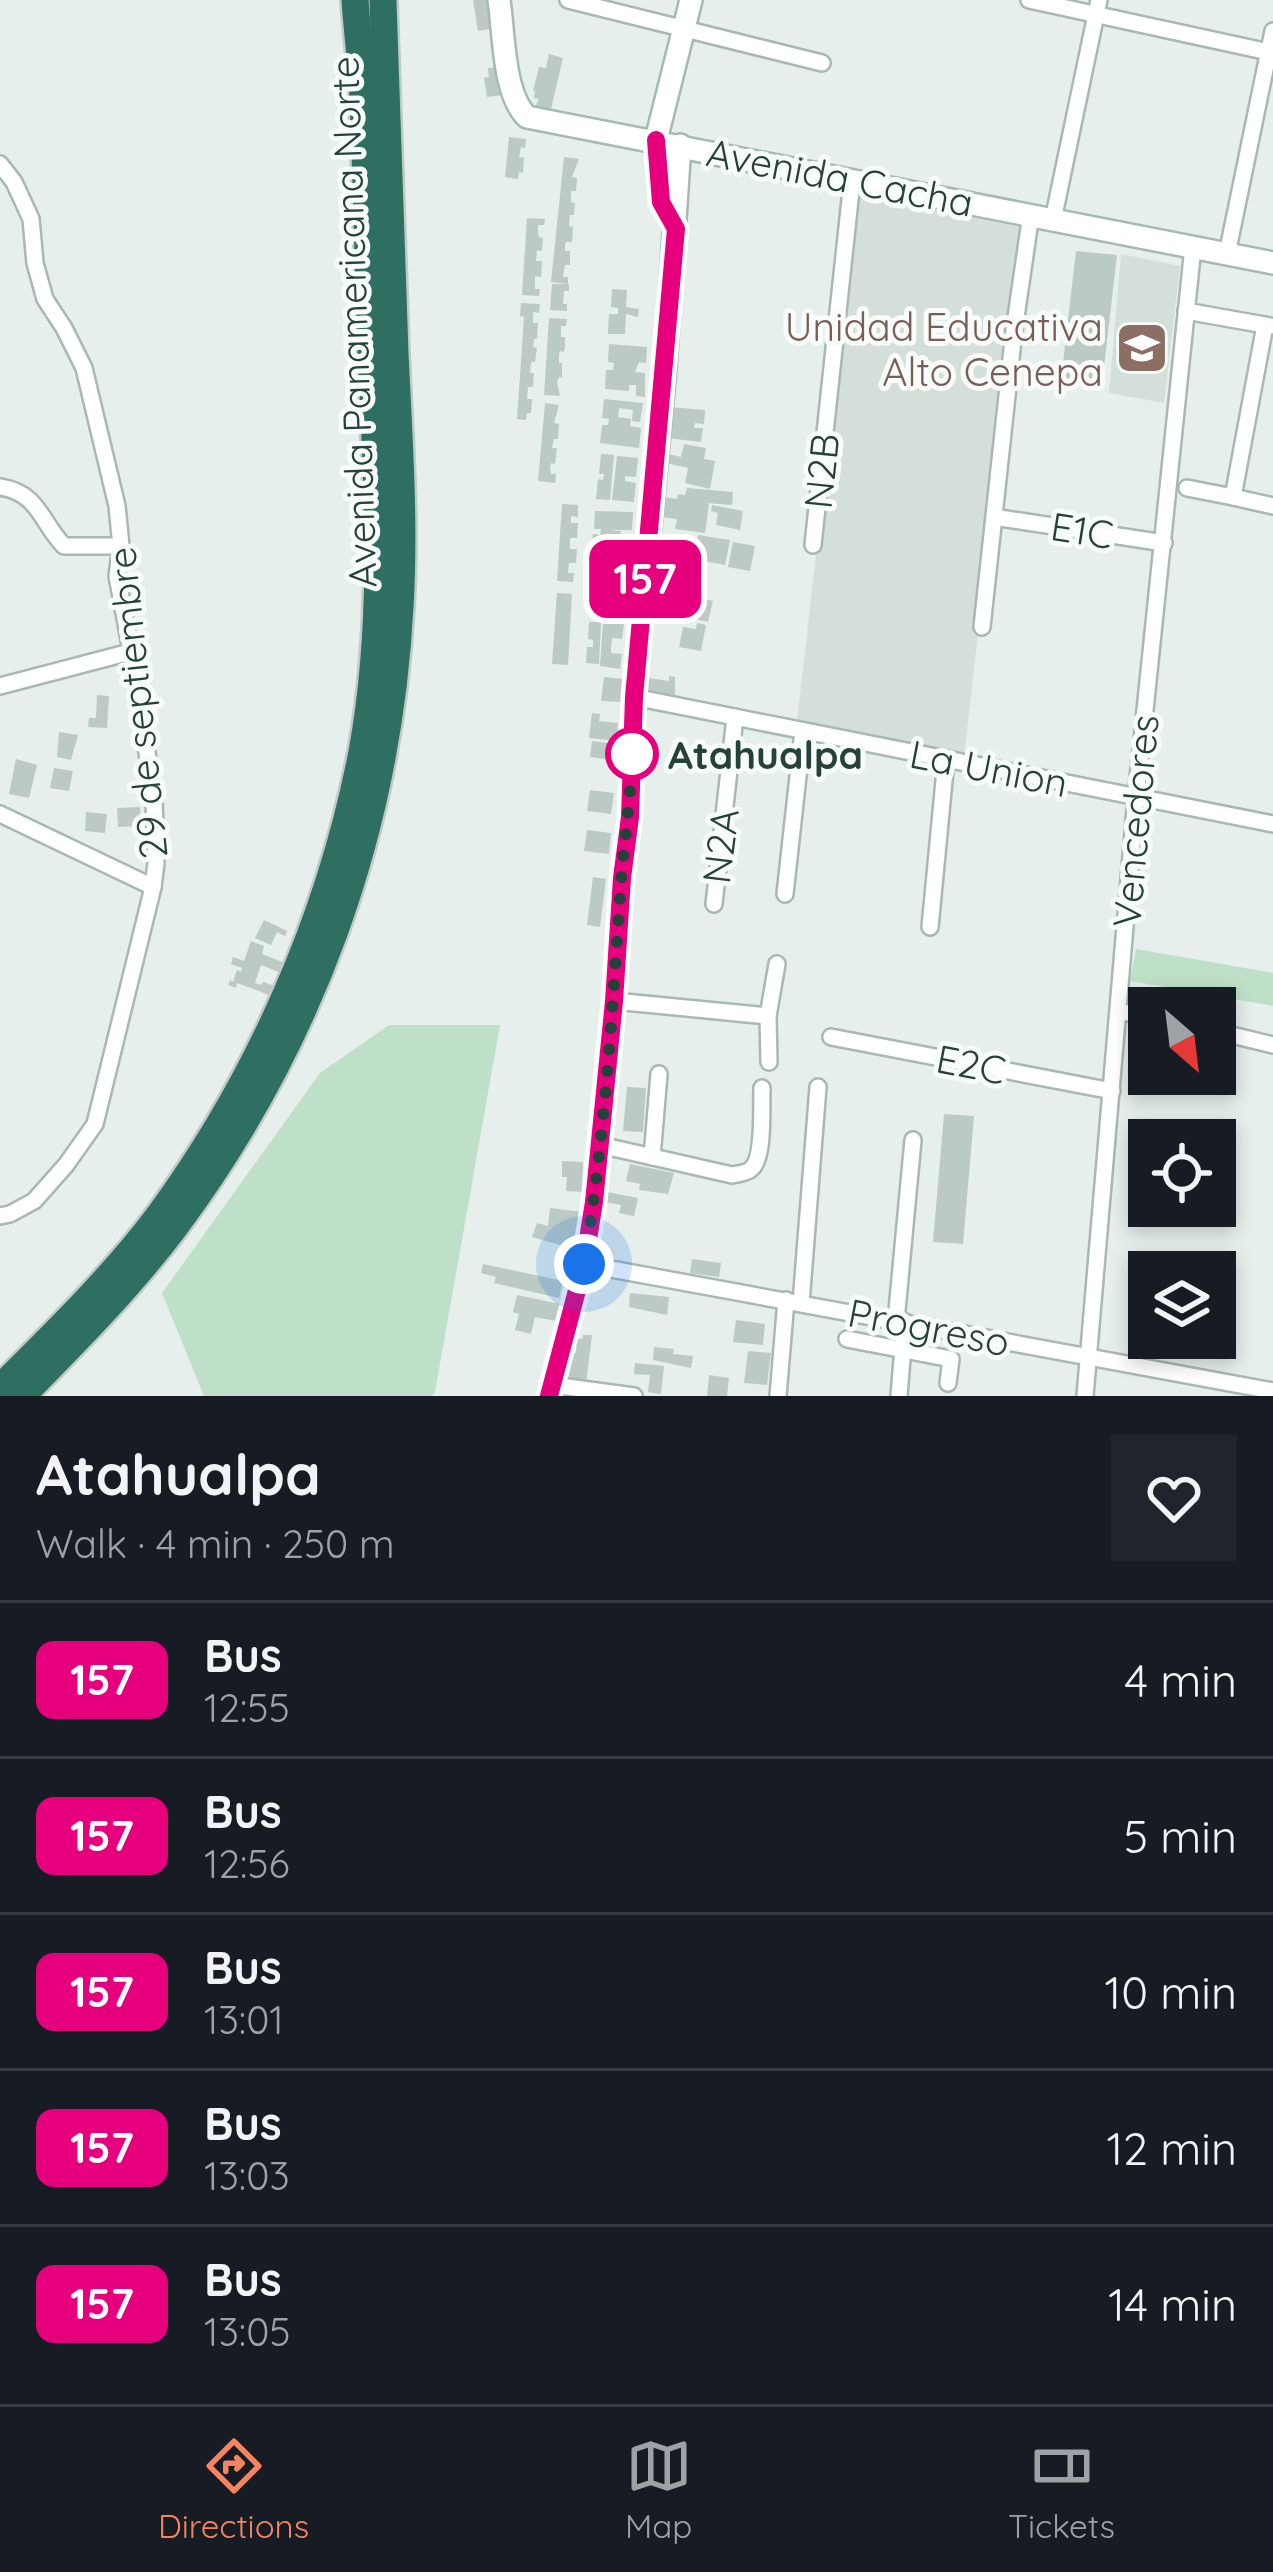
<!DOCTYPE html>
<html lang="en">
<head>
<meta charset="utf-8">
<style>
  body { margin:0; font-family:Quicksand,sans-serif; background:#20242c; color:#f1f3f6; height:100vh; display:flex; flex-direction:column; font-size:45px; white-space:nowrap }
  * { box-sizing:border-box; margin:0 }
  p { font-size:39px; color:#9ea1a6 }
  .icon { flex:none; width:66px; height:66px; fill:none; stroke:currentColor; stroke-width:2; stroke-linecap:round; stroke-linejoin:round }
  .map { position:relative; height:1396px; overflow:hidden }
  .side { display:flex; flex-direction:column; background:#171b24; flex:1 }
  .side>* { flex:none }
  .badge { padding:0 24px; border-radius:18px; font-size:42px; line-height:78px }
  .needle { width:78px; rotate:152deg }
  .tools { position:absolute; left:1128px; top:987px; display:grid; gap:24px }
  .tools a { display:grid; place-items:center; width:108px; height:108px; border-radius:0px; background:#171b24; box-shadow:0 6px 18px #0003; font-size:60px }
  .you { position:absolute; width:60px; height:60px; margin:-30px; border:9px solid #fff; border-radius:50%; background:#1a73e8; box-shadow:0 0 0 18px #1a73e833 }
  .map>.badge { position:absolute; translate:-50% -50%; box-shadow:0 0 0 6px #fff }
  .round { display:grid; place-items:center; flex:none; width:126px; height:126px; border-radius:0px; background:#20242c }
  .headline { display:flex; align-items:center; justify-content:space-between; height:204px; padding:0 36px }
  h1 { font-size:57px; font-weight:700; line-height:90px }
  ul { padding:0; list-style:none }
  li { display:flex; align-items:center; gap:36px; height:156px; padding:0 36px; border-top:3px solid #363941 }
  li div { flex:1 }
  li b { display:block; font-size:45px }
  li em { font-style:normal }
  li .badge { min-width:132px; font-weight:700; text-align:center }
  .tab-bar { display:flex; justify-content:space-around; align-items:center; height:168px; border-top:3px solid #363941; background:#171b24; font-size:33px; color:#9ea1a6 }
  .tab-bar a { display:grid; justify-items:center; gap:6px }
  .tab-bar .current { color:#f4845f }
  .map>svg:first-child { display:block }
  .built { fill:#d4dfda }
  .green { fill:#bfe0c8 }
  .building { fill:#bbcac4 }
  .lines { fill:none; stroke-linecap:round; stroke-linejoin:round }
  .street-casing { stroke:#a8b8b2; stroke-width:20 }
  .secondary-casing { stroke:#a4bbb3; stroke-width:26 }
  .highway-casing { stroke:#c2cac8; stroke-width:32 }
  .street { stroke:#fff; stroke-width:15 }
  .secondary { stroke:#fff; stroke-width:21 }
  .highway { stroke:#2f6f62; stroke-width:27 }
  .line-casing { stroke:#fff; stroke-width:27 }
  .line { stroke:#e6007e; stroke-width:18 }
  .walk { stroke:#24423a; stroke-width:12; stroke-dasharray:0 21.6 }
  .stop-dot { fill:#fff; stroke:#e6007e; stroke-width:6 }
  .labels { text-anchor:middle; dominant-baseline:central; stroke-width:10; stroke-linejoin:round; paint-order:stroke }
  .street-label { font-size:39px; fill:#24423a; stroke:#f7fbf9 }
  .education-label { font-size:39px; fill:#785e54; stroke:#f7fbf9; text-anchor:end }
  .stop-label { font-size:39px; font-weight:bold; fill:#24423a; stroke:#f7fbf9; text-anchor:start }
</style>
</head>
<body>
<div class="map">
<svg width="1273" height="1396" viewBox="0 0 1273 1396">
  <rect width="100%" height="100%" fill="#e6efeb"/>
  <g class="built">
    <path d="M857,195L1025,228L964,756L797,722Z"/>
    <path d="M1121,254L1180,266L1164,403L1109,393Z"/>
  </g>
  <g class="green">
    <path d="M1136,949L1273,973V1006L1130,981Z"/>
    <path d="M389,1025H500L435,1392L432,1396H204L162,1293L320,1073Z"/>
  </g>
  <g class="building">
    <path d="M473,0H496L500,27L478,31Z"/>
    <path d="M549,54L563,58L550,113L532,114L539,99L534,98L535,91H533L539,67L546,68Z"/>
    <path d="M500,67L504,95L487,97L484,78L489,77L488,68Z"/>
    <path d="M509,137L526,139L525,148L521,147L519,158L524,157L523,173L519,172L518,179L505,177Z"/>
    <path d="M564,157L579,159L572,177L577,178L576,191H571V202L575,203L574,215H570L569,226L573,227L572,242H566L565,246V251H570V265H565L564,270L563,277H568V284L551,282Z"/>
    <path d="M527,218L545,219L544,225H538V233L539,237L543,238L542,251L537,250L536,261H542L541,277L535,276V289H540L539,296L522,295Z"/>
    <path d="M1076,251L1117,255L1102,384L1061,380Z"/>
    <path d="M552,284H569V291H564L563,304H567V311L550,310Z"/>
    <path d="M612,289L627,290L626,307L639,309L638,317L626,314L625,334H608L609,314H618V308L611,307Z"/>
    <path d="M521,303L540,304L539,313L533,312V323H538L537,339H534L533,347L537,348L535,362H531L530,373H534L533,387H528L527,399H532L531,413H527L526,420L517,419L524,317L520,316Z"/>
    <path d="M549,318L567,319L566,326H561V337H565V345L564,352L560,351L559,355V363H562V378L559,377L557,382L560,396L544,395Z"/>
    <path d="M609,344L647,347L646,363L639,362L635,372L645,373V397L636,396V385H629V391L605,389L606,370H613L614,363L608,362Z"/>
    <path d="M604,399L643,403L640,422L632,421L633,410L619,408L618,417L631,419L630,426L641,428L639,448L600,443L602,425H608L609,419L602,418Z"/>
    <path d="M545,403L559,405L554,423L559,424L558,439H554L552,448H557L555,464L551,463L550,469L551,474H556L555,483L538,481Z"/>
    <path d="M670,407L705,410L704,424L695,423L694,428H703L701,442L667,438Z"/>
    <path d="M684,444L706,448L704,459L715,461L710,489L685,483L688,468L666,463L668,454L681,457Z"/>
    <path d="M601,454L614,455L610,500L596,499L598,479L603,480L604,474H599Z"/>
    <path d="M617,456L638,458L636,477L625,476V481L636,483L634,502L612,500Z"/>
    <path d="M687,488L733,492L732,505L706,503L709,504L705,533L675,529L677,519L661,517L664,497L677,499L678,494L685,495Z"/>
    <path d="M562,504L578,505V517L571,516V523H578L577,538H570V549H577L576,563H569L568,573H574L573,582L557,581Z"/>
    <path d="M712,505L743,511L740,530L716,525L718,513L711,511Z"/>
    <path d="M595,511L633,512L632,530H609L621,531L620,538H631L630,556L591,553L593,534L600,535L601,529H594Z"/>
    <path d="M698,535L730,540L725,565L693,559Z"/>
    <path d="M733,542L755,546L750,571L728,567Z"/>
    <path d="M664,560L698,567L696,578L707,580L705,588L701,587L700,598L713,601L708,622L696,619L699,607L654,600L658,570L662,571Z"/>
    <path d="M591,566L628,568L627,585L616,584V594H626L625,611L605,610L604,588L603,610L586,609L588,589L596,590V585L590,584Z"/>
    <path d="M557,593L572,594L568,665L552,664Z"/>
    <path d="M589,622H601L599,664L586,663L587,647H593V640L588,639Z"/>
    <path d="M603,622L624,624L622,639L612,638L611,647V653L622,654L620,669L600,666Z"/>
    <path d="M697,623L706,625L701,651L679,647L683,627L696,629Z"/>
    <path d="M669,676L675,677V698L646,694L649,678L669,681Z"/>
    <path d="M604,677L624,679L622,702L601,701Z"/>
    <path d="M97,695L109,696L107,728L88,727L89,718H96Z"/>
    <path d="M592,713L600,714L599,721L618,723L616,741L589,738Z"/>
    <path d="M59,732L78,735L71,760L57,757Z"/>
    <path d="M592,741L615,744L612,760L590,757Z"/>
    <path d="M16,759L37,765L29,798L9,794Z"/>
    <path d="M54,768L73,771L69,791L50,788Z"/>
    <path d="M590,790L614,793L611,814L587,811Z"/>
    <path d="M140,807L141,826L118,827L117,808Z"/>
    <path d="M86,812L107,814L105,833L85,831Z"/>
    <path d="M587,830L611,833L609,854L584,851Z"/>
    <path d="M593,877L606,879L600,927L587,925Z"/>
    <path d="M264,920L287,931L285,936L277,932L271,945L255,938Z"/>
    <path d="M251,941L264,946L262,954L285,963L281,973L261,965L255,983L261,985L263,982L275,986L272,996L237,983L236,988L228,985L230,980L233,982L237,970L241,972L242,968L231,964L233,957L244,961Z"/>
    <path d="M627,1087L646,1088L643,1132L623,1131Z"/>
    <path d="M944,1114L974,1116L963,1244L933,1242Z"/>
    <path d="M562,1161L583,1162L582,1192L566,1191L567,1177H562Z"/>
    <path d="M630,1164L674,1173L668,1194L639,1190L640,1184L626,1181Z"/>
    <path d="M607,1192L638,1198L634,1216L619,1213L621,1205L605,1202Z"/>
    <path d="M550,1208L582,1212L574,1249L532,1237L537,1223L548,1226Z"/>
    <path d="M692,1259L721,1263L719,1277L690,1273Z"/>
    <path d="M483,1264L563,1281L559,1298L494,1283L496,1277L481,1273Z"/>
    <path d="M630,1293L669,1297L667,1315L629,1307Z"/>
    <path d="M517,1295L560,1304L556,1321L535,1317L531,1334L515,1330L519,1314L513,1312Z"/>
    <path d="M736,1320L765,1324L763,1345L733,1342Z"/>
    <path d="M583,1335H592L586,1384L568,1382L572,1352L576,1353L577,1339H582Z"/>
    <path d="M654,1347L674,1349L673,1354L693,1356L691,1368L653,1360Z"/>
    <path d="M748,1351L771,1353L767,1385L744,1383Z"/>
    <path d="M635,1363L664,1366L661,1394L648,1392L650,1375L634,1374Z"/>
    <path d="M709,1375L729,1378L727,1396H707Z"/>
  </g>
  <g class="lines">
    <g class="street-casing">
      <g id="street">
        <path d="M568,0L822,63"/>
        <path d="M1029,0L1273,53"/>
        <path d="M0,164L14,182L31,219L35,263L45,299L64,328L84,368L117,506L121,546L117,576L136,677L154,800L156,863L153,887L95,1124L66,1165L34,1201L10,1214L0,1216"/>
        <path d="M1053,220L1099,0"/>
        <path d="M1227,254L1273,31"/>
        <path d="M1186,311L1270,326"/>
        <path d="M1265,325L1233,497L1273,506"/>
        <path d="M0,487C39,493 40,521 64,546H121"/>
        <path d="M1187,488L1233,497"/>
        <path d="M1000,518L1164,543"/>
        <path d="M813,545L852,181"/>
        <path d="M982,627L1014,331L1031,214"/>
        <path d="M0,686L130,652"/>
        <path d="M634,697L1273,824"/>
        <path d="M0,814L153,887"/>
        <path d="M785,894L803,731"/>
        <path d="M714,904L735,717"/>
        <path d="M930,927L946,760"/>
        <path d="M614,1001L768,1016"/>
        <path d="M1119,1012L1149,1015"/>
        <path d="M1215,1031L1273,1045"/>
        <path d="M831,1037L1112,1091"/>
        <path d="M769,1062L768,1016L777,964"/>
        <path d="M600,1145L732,1175C738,1174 747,1173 751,1169C765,1158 761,1106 762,1088"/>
        <path d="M652,1157L659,1074"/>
        <path d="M584,1264L1273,1391"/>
        <path d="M801,1303L818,1087"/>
        <path d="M896,1321L913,1140"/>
        <path d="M847,1339L951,1359L948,1383"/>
        <path d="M552,1385L634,1396"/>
        <path d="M778,1396L786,1300"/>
        <path d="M899,1396L905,1322"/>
        <path d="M1085,1396L1136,797L1193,247"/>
      </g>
    </g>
    <g class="secondary-casing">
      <g id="secondary">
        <path d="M499,0C504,33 503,94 527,117L1273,263"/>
        <path d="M675,228L661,202L656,140L691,0"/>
        <path d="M549,1396L584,1264L594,1202L614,1001L622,878L630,816L634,697L665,369L680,145"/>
      </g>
    </g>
    <g class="highway-casing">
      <g id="highway">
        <path d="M0,1388C55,1333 113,1277 160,1214C259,1078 330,918 362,752C385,627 378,498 372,372C368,281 367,190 363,100C362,66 357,33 355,0"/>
        <path d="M22,1396C75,1342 128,1289 174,1228C310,1046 388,834 400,607C405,522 399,438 395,353C390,236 386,118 383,0"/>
      </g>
    </g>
    <use href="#street" class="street"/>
    <use href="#secondary" class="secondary"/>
    <use href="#highway" class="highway"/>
  </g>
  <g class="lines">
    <g class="line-casing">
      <path id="line" d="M549,1396L584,1264L594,1202L614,1001L622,878L630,817L634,697L676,229L661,202L656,140"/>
    </g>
    <use href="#line" class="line"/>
    <path class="walk" d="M584,1264C605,1138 612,1011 621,884C624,840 631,798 632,754"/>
  </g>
  <defs>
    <g id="university-square" transform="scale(2.7)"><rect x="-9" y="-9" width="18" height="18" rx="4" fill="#8d6e63" stroke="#f7fbf9"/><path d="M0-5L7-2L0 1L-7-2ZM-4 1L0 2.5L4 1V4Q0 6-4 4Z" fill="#fff"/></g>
  </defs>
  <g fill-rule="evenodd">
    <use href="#university-square" x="1142" y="348"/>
  </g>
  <circle class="stop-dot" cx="632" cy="754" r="24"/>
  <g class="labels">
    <g class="street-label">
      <text transform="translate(840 177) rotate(11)">Avenida Cacha</text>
      <text transform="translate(353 322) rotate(-92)">Avenida Panamericana Norte</text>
      <text transform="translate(821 471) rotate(-84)">N2B</text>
      <text transform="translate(1082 530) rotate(9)">E1C</text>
      <text transform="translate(137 703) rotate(-96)">29 de septiembre</text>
      <text transform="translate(989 768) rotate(11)">La Union</text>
      <text transform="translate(1135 821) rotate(-85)">Vencedores</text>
      <text transform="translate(720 846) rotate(-83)">N2A</text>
      <text transform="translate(971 1064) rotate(11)">E2C</text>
      <text transform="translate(929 1327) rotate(11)">Progreso</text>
    </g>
    <g class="education-label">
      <text x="1103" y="326">Unidad Educativa<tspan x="1103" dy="45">Alto Cenepa</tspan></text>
    </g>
    <g class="stop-label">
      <text x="668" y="754">Atahualpa</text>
    </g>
  </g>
</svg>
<div class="tools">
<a><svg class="needle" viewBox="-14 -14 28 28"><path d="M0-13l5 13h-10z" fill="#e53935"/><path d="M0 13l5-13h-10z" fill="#9ea1a6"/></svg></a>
<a><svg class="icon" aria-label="locate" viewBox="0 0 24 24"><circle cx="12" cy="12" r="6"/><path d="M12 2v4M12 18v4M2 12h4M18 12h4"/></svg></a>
<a><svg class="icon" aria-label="layers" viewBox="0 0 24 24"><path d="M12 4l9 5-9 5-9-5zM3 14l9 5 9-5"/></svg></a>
</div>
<div class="you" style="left:584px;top:1264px"></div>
<b class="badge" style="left:645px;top:579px;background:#e6007e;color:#fff">157</b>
</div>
<section class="side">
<div class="headline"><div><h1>Atahualpa</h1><p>Walk · 4 min · 250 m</p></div><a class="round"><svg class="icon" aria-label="heart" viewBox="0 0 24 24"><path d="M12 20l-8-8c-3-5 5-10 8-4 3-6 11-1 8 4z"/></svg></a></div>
<ul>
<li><span class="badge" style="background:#e6007e;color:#fff">157</span><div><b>Bus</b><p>12:55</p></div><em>4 min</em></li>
<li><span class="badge" style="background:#e6007e;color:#fff">157</span><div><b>Bus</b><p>12:56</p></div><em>5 min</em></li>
<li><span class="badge" style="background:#e6007e;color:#fff">157</span><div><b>Bus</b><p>13:01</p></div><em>10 min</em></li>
<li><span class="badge" style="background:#e6007e;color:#fff">157</span><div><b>Bus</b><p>13:03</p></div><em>12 min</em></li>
<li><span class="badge" style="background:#e6007e;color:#fff">157</span><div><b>Bus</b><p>13:05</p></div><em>14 min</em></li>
</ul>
</section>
<nav class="tab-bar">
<a class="current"><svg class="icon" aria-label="directions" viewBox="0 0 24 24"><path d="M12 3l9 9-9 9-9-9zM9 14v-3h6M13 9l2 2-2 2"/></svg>Directions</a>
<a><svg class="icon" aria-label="map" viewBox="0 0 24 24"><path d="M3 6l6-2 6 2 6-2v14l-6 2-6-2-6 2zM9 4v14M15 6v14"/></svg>Map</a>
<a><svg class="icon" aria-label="tickets" viewBox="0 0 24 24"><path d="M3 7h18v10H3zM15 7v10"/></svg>Tickets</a>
</nav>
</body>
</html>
